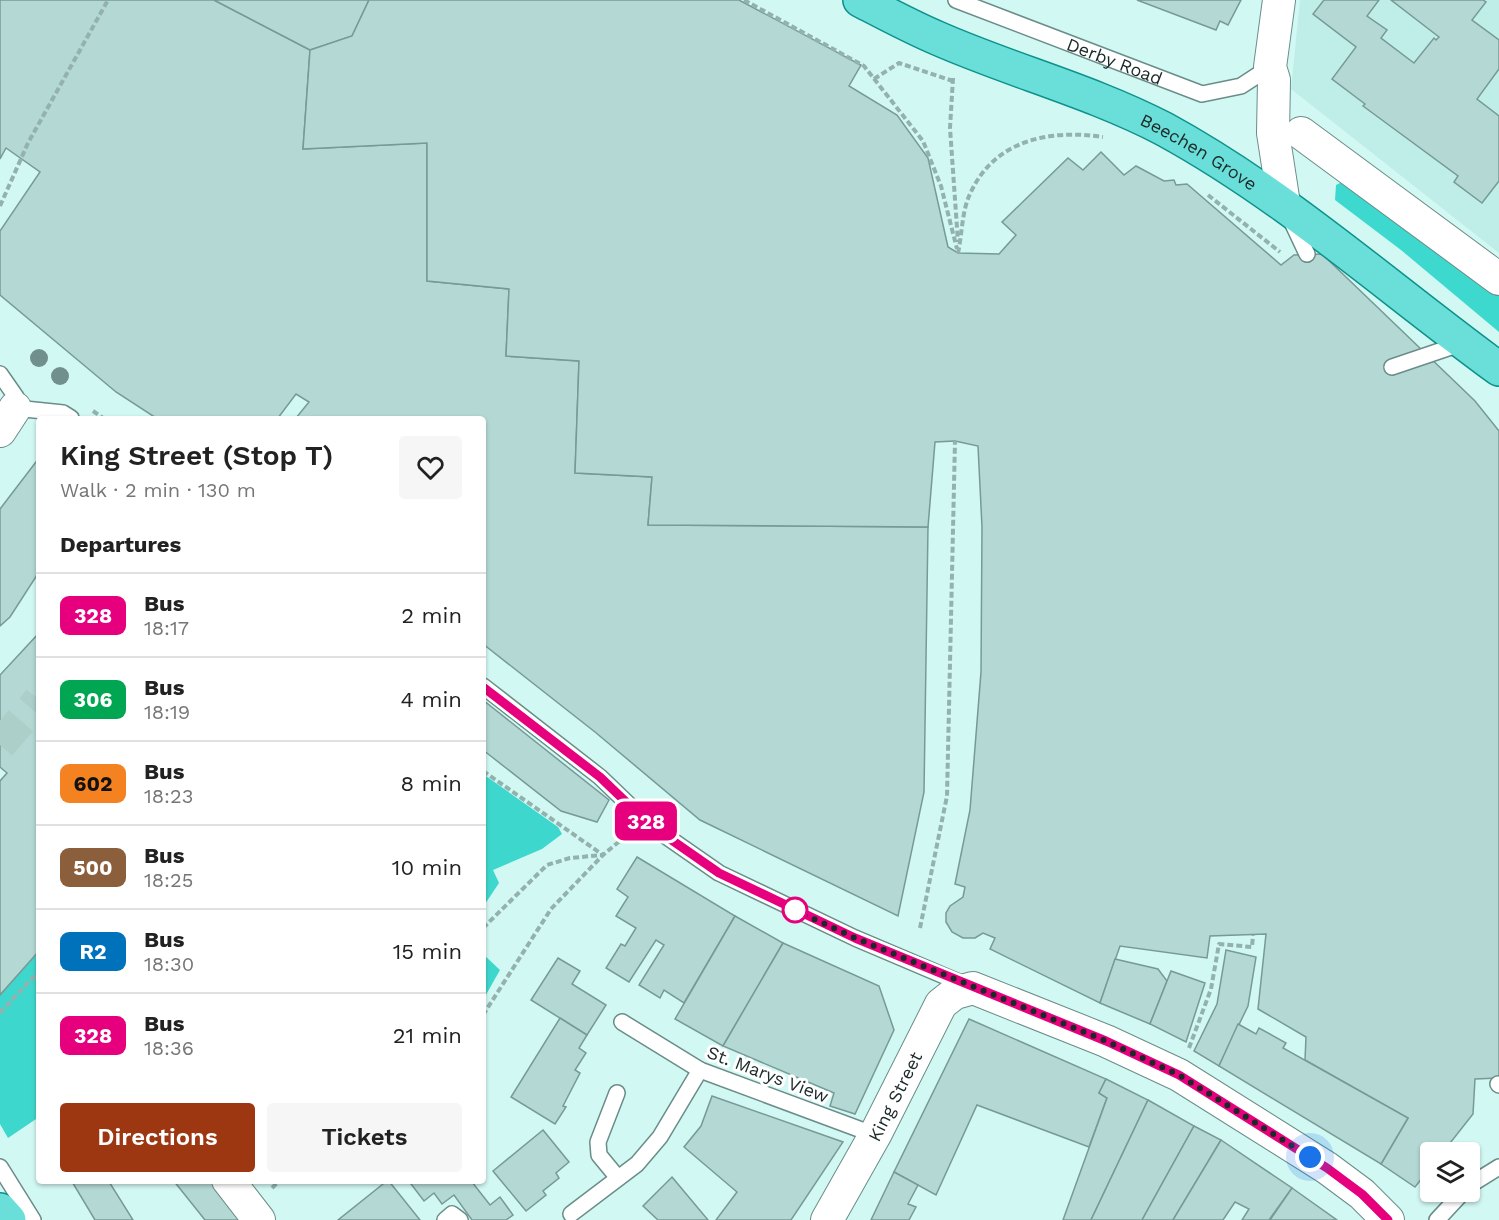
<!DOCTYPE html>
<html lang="en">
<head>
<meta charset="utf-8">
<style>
  body { margin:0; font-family:"Work Sans",sans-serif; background:#f6f6f6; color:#222; height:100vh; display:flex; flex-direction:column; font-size:22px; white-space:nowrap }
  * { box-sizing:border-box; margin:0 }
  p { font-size:20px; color:#767676 }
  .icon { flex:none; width:33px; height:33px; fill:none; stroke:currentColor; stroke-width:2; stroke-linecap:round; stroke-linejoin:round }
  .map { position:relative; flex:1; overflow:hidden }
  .side { position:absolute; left:36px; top:416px; width:450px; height:768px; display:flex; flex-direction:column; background:#fff; border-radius:6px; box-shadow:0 2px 4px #0004 }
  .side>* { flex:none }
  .badge { padding:0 12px; border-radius:9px; font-size:21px; line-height:39px }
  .buttons { position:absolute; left:1420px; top:1142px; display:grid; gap:12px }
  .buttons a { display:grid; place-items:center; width:60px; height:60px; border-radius:6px; background:#fff; box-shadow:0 2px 4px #0004; font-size:30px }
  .you { position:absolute; width:30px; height:30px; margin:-15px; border:4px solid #fff; border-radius:50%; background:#1a73e8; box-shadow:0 0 0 9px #1a73e833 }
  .map>.badge { position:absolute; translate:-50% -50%; box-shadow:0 0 0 3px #fff }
  h2 { padding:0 24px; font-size:22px; line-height:54px }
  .round { display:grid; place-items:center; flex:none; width:63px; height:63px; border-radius:6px; background:#f6f6f6 }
  .summary { display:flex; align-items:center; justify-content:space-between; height:102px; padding:0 24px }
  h1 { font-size:28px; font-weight:600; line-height:45px }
  .button { display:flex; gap:12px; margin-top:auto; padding:12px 24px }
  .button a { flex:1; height:69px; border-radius:6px; background:#9d3711; color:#fff; font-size:24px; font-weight:600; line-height:69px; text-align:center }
  .button a+a { background:#f6f6f6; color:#222 }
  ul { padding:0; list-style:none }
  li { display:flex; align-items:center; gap:18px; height:84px; padding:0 24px; border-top:2px solid #e0e0e0 }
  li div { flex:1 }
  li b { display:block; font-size:22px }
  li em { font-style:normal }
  li .badge { min-width:66px; font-weight:700; text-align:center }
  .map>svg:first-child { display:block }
  .built { fill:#bfeee9 }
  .green { fill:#3ed7cd }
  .forest { fill:#3ed9ce }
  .building { fill:#b4d8d4; stroke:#779a96; stroke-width:1.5 }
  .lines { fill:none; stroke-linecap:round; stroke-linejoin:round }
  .street-tunnel { stroke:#adcfca; stroke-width:32; stroke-dasharray:32 16; stroke-linecap:butt }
  .lane-casing { stroke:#6a8d89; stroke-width:18 }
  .street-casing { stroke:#6a8d89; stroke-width:34 }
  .primary-casing { stroke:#0e918a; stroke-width:36 }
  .path { stroke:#93b1ad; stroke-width:4; stroke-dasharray:6 3; stroke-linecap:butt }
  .lane { stroke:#fff; stroke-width:15 }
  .street { stroke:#fff; stroke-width:32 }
  .primary { stroke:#6adfd9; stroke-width:33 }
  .tree { fill:#718f8c }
  .line-casing { stroke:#fff; stroke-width:14 }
  .line { stroke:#e6007e; stroke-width:9 }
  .walk { stroke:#1b2928; stroke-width:6; stroke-dasharray:0 10.8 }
  .stop-dot { fill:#fff; stroke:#e6007e; stroke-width:3 }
  .labels { text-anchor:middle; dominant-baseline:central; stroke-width:6; stroke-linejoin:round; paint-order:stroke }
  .street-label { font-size:18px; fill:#1b2928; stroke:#fff }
</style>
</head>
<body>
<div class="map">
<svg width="1499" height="1220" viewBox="0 0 1499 1220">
  <rect width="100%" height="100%" fill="#d2f8f3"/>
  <path class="built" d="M1300,0H1499V253L1291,89Z"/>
  <g class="green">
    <path d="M483,774L558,827L562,834L542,849L493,870L499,883L483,907Z"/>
    <path d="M39,951V1117L8,1138L0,1124V995Z"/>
    <path d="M483,954L500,970L483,1000Z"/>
  </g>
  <path class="forest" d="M1350,178L1499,294V332L1401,250L1335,200L1336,185Z"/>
  <g class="building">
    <path d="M0,0H214L310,50L303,149L427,143V281L509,289L506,356L579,361L575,473L652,477L648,525L928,527L924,792L898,916L700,820L595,732L483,644V418H296L309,402L296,394L278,418H156L116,392L0,295V231L40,172L6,148L0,159Z"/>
    <path d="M214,0H369L352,36L310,50Z"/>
    <path d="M369,0H739L861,65L849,86L897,115L928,158L948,247L958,253L999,254L1016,235L1002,222L1068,158L1083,170L1101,152L1124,175L1136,166L1164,181L1174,180L1176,185L1187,184L1281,265L1294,255L1322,254L1475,401L1499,431V1078L1475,1079L1473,1114L1443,1152H1431V1167L1415,1187L1381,1164L1408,1118L1305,1060L1306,1037L1258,1009L1266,934L1210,936L1207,958L1120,946L1100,1003L990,949L995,938L983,933L975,938H963L952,932L946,922V913L950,906L963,897L965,887L955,884L970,810L981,672L982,527L978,446L955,441L935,442L928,527L648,525L652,477L575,473L579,361L506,356L509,289L427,281V143L303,149L310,50L352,36Z"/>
    <path d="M1137,0H1241L1228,25L1220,21L1216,30Z"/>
    <path d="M1324,0H1379L1367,16L1387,30L1381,38L1414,63L1434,38L1436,40L1439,37L1391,0H1483L1486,2L1472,20L1499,40V69L1477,99L1499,116V181L1482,203L1454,182L1458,176L1363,106L1365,104L1332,79L1356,47L1313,14Z"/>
    <path d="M39,458V572L10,617L0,626V509Z"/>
    <path d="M39,633V951L0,995V781L7,773L0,767V675Z"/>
    <path d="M483,700L609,800L597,822L561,811L483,750Z"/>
    <path d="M637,857L735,916L684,1003L664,990L660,998L639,985L664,945L656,940L629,982L606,968L621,944L625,946L636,928L616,916L628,897L617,889Z"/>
    <path d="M735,916L783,943L723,1046L675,1019Z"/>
    <path d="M783,943L879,986L894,1030L855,1114L830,1106L834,1093L723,1046Z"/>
    <path d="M1226,950L1256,957L1248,1006L1219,1066L1194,1051L1217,1004Z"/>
    <path d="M558,958L580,971L572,984L606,1005L587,1035L531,1000Z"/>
    <path d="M1115,959L1158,969L1167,981L1150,1024L1100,1003Z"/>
    <path d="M1171,971L1205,983L1186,1042L1150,1024Z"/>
    <path d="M560,1018L587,1035L579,1048L586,1053L575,1070L580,1073L563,1106L566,1107L555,1124L511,1097Z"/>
    <path d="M969,1019L1106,1079L1099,1093L1107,1098L1089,1147L977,1105L936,1195L894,1172Z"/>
    <path d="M1238,1024L1256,1034L1259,1028L1286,1043L1283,1048L1408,1118L1381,1164L1219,1066Z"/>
    <path d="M1106,1079L1148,1100L1091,1220H1063L1107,1098L1099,1093Z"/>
    <path d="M712,1096L843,1142L791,1220H716L737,1192L684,1147L701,1126Z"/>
    <path d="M1148,1100L1194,1126L1142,1220H1091Z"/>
    <path d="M1194,1126L1221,1140L1173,1220H1142Z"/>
    <path d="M543,1130L569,1162L556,1173L559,1178L543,1191L546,1195L526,1211L493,1171Z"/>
    <path d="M1221,1140L1292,1188L1269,1220H1242L1249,1209L1235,1202L1223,1220H1173Z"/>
    <path d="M894,1172L918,1185L908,1204L916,1207L909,1220H871Z"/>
    <path d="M672,1177L708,1220H658L643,1206Z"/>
    <path d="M71,1180H108L133,1220H95Z"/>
    <path d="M173,1180H213L244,1220H205Z"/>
    <path d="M388,1180L420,1220H338Z"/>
    <path d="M408,1180L472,1182L490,1205L500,1197L513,1215L506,1220H472L454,1195L442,1204L434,1193L424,1201Z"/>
    <path d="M1292,1188L1337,1220H1270Z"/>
  </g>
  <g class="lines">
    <path class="street-tunnel" d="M0,745L39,700"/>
    <g class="lane-casing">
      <g id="lane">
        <path id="s1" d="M956,0L1202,94L1241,86L1270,67"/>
        <path d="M1290,218L1307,254"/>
        <path d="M1392,367L1463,343"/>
        <path d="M0,374L16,397L15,408L63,413L71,418"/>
        <path d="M483,686L600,777L650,825L719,873L855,938L968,986"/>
        <path d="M622,1022L700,1070L875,1135"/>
        <path d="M1498,1084L1499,1085"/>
        <path d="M617,1093L598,1142L599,1155L618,1178"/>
        <path d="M0,1167L33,1220"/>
        <path d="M1470,1185L1499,1167"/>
        <path d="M571,1214L637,1164L660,1137L700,1070"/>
        <path d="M445,1220L452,1214L460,1220"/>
        <path d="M1437,1220L1464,1191"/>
      </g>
    </g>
    <g class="street-casing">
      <g id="street">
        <path d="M1279,0L1270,67L1274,80L1273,133L1284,204"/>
        <path d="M1301,133L1499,279"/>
        <path d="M0,431L15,408"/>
        <path d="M228,1180L259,1220"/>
        <path id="s2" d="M827,1220L875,1135L941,1004L955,993L973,988L1106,1041L1179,1075L1327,1168L1362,1194L1388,1220"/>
      </g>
    </g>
    <g class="primary-casing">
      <g id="primary">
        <path id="s3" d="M860,0C885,13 911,27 937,38C1012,71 1091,91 1164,129C1285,195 1388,288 1499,369"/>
        <path d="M0,1210L9,1220"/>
      </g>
    </g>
    <g class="path">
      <path d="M744,0L864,66L923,141L941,186L957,249"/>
      <path d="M953,78L950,128L958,242"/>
      <path d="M874,79L899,63L953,81"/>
      <path d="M1208,195L1280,252"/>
      <path d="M0,206L28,143L108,0"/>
      <path d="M958,253C962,235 962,210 970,194C994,140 1049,129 1103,137"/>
      <path d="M93,411L103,418"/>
      <path d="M483,771L603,855"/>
      <path d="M483,928L547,865L570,858L603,855"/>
      <path d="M920,928L947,796L955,441"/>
      <path d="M0,1013L39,971"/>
      <path d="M483,1015L551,909L603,855L628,834"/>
      <path d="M1189,1048L1211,989L1219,944L1252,947L1253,935"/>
      <path d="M272,1188L280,1180"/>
    </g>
    <use href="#lane" class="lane"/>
    <use href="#street" class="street"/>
    <use href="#primary" class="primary"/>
  </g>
  <g class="tree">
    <circle cx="39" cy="358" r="9"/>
    <circle cx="60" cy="376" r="9"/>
  </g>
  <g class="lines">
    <g class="line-casing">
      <path id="line" d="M483,687L600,777L650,825L719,873L855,938L1106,1041L1179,1075L1327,1168L1362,1194L1388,1220"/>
    </g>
    <use href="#line" class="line"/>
    <path class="walk" d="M795,910L855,938L1106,1041L1179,1075L1310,1157"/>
  </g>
  <circle class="stop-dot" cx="795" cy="910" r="12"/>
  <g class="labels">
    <g class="street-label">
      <text stroke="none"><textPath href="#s1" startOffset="170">Derby Road</textPath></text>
      <text stroke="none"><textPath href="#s3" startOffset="372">Beechen Grove</textPath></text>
      <text transform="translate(768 1074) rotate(21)">St. Marys View</text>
      <text stroke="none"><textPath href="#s2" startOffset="141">King Street</textPath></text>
    </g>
  </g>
</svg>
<div class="buttons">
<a><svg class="icon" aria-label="layers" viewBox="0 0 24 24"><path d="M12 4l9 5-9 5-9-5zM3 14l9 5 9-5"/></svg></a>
</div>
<div class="you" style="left:1310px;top:1157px"></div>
<b class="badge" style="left:646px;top:821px;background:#e6007e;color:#fff">328</b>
<section class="side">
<div class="summary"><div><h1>King Street (Stop T)</h1><p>Walk · 2 min · 130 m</p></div><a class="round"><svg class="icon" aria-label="heart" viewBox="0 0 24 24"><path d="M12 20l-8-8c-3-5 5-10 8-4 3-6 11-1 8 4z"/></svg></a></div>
<h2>Departures</h2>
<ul>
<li><span class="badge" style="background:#e6007e;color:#fff">328</span><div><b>Bus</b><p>18:17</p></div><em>2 min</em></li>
<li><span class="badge" style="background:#00a651;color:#fff">306</span><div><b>Bus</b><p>18:19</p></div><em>4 min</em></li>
<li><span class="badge" style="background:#f58220;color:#111">602</span><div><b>Bus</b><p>18:23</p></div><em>8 min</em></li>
<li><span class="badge" style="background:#8b5e3c;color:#fff">500</span><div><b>Bus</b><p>18:25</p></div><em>10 min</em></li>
<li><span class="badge" style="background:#0072bc;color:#fff">R2</span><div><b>Bus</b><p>18:30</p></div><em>15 min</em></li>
<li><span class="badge" style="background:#e6007e;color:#fff">328</span><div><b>Bus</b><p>18:36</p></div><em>21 min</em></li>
</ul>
<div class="button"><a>Directions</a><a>Tickets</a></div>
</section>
</div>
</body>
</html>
